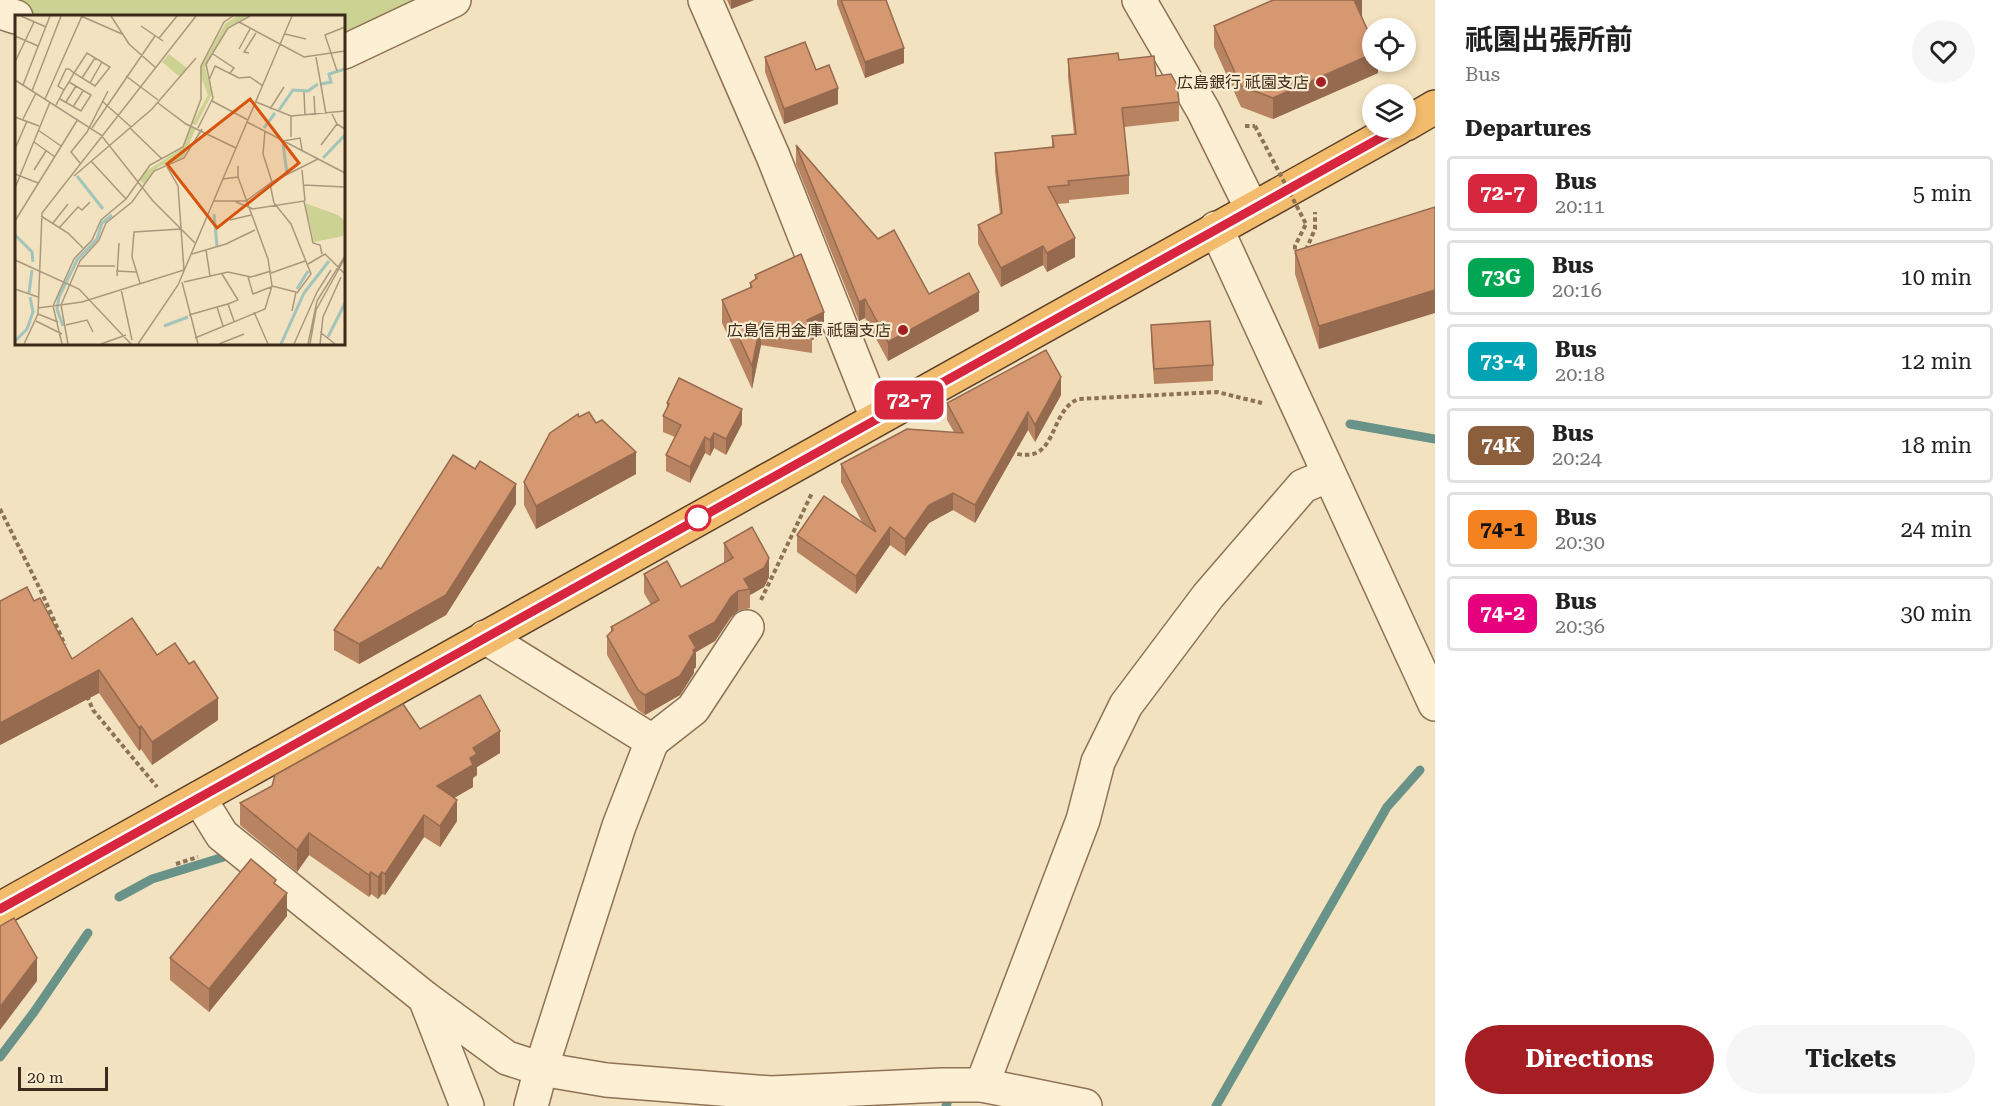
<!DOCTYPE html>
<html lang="en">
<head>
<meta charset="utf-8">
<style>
  body { margin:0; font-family:"Roboto Serif","Noto Sans JP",serif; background:#f6f6f6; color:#222; height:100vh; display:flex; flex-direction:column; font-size:22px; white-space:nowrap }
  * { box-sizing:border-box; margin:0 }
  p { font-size:20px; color:#767676 }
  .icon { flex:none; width:33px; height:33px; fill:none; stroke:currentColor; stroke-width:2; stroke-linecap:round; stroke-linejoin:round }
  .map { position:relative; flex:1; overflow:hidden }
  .sheet { display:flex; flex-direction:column; background:#fff; width:570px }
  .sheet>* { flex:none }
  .badge { padding:0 12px; border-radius:9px; font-size:21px; line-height:39px }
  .buttons { position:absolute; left:1362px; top:18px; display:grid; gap:12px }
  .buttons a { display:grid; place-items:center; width:54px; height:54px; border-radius:50%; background:#fff; box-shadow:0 3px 9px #0003; font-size:30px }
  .scale { position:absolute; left:18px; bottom:15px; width:90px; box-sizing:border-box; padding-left:6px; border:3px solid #3c2a1b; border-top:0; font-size:16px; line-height:21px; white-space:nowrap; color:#3c2a1b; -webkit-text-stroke:4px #f9ecd0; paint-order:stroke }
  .map>.badge { position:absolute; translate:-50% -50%; box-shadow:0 0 0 3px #fff }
  h2 { padding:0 30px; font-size:22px; line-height:54px }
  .round { display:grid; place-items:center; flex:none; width:63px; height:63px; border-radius:32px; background:#f6f6f6 }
  .headline { display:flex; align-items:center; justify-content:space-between; height:102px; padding:0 30px }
  h1 { font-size:28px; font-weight:700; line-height:45px }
  .primary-button { display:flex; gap:12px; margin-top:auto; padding:12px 30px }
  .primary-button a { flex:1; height:69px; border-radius:36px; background:#a41e23; color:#fff; font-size:24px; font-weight:700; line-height:69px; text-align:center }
  .primary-button a+a { background:#f6f6f6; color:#222 }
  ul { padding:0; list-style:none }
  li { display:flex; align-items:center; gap:18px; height:75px; margin:0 12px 9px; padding:0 18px; border:3px solid #e0e0e0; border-radius:6px }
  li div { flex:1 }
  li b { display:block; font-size:22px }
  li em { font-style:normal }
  li .badge { min-width:66px; font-weight:700; text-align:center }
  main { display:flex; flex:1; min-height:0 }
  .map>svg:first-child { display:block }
  .green { fill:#ccd292 }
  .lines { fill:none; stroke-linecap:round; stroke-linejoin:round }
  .stream { stroke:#699388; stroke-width:9 }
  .minor-casing { stroke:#8e7255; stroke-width:36 }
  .tertiary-casing { stroke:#8e7255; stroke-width:36 }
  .trunk-casing { stroke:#5b402a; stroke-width:36 }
  .path { stroke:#8e7255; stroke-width:4; stroke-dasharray:4.5 3; stroke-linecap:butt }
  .minor { stroke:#fcefd4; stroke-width:33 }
  .tertiary { stroke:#fcefd4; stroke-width:33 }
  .trunk { stroke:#f3bc6c; stroke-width:33 }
  .path-bridge { stroke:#8e7255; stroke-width:4; stroke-dasharray:4.5 3; stroke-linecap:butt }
  .wall { fill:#b78361 }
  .shaded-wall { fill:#956a4f }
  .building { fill:#d59871; stroke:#956a4f; stroke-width:1.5 }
  .line-casing { stroke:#fff; stroke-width:14 }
  .line { stroke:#d7263d; stroke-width:9 }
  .poi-dot { fill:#a41e23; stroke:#f9ecd0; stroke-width:2 }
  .stop-dot { fill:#fff; stroke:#d7263d; stroke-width:3 }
  .labels { text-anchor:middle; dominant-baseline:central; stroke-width:4.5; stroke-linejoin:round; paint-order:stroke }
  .poi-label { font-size:16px; fill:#3c2a1b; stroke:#f9ecd0; text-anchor:end }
  .inset-river { fill:none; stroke:#a3c4ba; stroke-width:3 }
  .inset-road { fill:none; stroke:#aa987d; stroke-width:1.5 }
  .view { fill:#d7540e; fill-opacity:0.15; stroke:#d7540e; stroke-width:3 }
  .inset-edge { fill:none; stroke:#3c2a1b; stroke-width:3 }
</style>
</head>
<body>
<main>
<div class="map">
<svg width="1435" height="1106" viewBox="0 0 1435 1106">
  <rect width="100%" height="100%" fill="#f3e2bf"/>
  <path class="green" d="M0,0H427L344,41V16H37L0,4Z"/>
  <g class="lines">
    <g class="stream">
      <path d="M1350,424L1435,439"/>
      <path d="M119,897L152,879L230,855"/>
      <path d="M0,1057L34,1012L88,933"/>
      <path d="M946,1106L949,1098H957"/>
      <path d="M1216,1106L1387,807L1420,770"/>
    </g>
    <g class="minor-casing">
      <g id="minor">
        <path d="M705,0L773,156L877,418"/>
        <path d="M1139,0L1203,110L1252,209"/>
        <path d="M0,12L16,17"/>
        <path d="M344,52L454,0"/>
        <path d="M485,637L652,741L693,709L747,627"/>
        <path d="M199,798L222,835L425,998L507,1058L541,1069L606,1080L771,1093L942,1085H982L1085,1106"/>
        <path d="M425,998L467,1106"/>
        <path d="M982,1085L1083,820L1098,762L1126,705L1208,596L1303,486L1329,475"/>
        <path d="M531,1106L541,1069L619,826L652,741"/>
      </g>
    </g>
    <g class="tertiary-casing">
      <path id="tertiary" d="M1216,228L1435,704"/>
    </g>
    <g class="trunk-casing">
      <g id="trunk">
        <path d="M1406,124L1435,107"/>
        <path d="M0,909L1398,128"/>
      </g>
    </g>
    <g class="path">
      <path d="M1245,126H1255"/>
      <path d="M1306,250L1315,229V212"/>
      <path d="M1299,255L1295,252V246L1306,224"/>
      <path d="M1010,453C1017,454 1026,456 1033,454C1056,448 1054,407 1079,399L1217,392L1262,403"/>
      <path d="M0,509L41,591L65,645"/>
      <path d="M761,600L812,493"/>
      <path d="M87,696L93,710L157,787"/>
      <path d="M176,864L198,857"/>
    </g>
    <use href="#minor" class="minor"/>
    <use href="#tertiary" class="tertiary"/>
    <use href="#trunk" class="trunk"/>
    <path class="path-bridge" d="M1255,126L1306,224"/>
  </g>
  <g class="wall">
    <path d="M727,0H754L731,9Z"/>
    <path d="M837,0H886L904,63L865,78L837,4Z"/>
    <path d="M1362,0V17L1378,62V73L1273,119L1241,107L1214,47V26Z"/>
    <path d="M765,57L816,70L838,104L784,124L765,72Z"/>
    <path d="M1068,59L1119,60L1156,76L1179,102V121L1124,127L1129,175V194L1069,200V203L1057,204L1075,257L1047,272L1043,265L1001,287L978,244V225L1000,214L995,171V153L1052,147V136L1074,134L1068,77Z"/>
    <path d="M796,145L878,239L929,294L979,311L888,361L865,318L859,321L796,164Z"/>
    <path d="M1435,207L1319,349L1295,274V251Z"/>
    <path d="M755,275L824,335L812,340V353L761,345L752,389L722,323V300L750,288V283L755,279Z"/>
    <path d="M1151,325L1213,365V381L1154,384L1151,341Z"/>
    <path d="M1061,395L1035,442L1028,430L975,523L953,510L929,523L905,556L890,545L856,594L797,552V535L862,522L841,482V464L954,432L947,420V403Z"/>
    <path d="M667,403L742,424L726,455L714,448L710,456L705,453L690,483L666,471V455L675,437L663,432V416L667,408Z"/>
    <path d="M579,417L596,423L636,474L536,529L524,505V482Z"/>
    <path d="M516,504L446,615L359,664L334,650V630L381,569Z"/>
    <path d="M724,543L769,577L764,587L750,595V608L738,611L731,617L715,641L696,652V667L694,669V673L680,695L645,715L638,710L607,655V636L611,631V627L651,605L644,593V574L681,587L724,563Z"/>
    <path d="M0,601H34L72,659L157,655L218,720L152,765L141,749L139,751L99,693L0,745Z"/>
    <path d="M420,729L500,753L477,767V775L473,778V787L454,798L457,821L440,847L424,837L385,895L382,894L378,899L371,894L369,897L309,855L297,872L240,825V803Z"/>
    <path d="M276,884L287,916L209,1012L170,980V958Z"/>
  </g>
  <g class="shaded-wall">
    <path d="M731,0H754L731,9Z"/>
    <path d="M1354,0H1362V16L1354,20Z"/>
    <path d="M904,48V63L865,78V62Z"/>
    <path d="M1372,54V62H1378V73L1273,119V98Z"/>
    <path d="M838,88V104L784,124V109Z"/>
    <path d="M1075,238V257L1047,272V253Z"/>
    <path d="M1043,246V265L1001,287V268Z"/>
    <path d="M1435,290V313L1319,349V326Z"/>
    <path d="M979,292V311L888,361V342Z"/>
    <path d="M865,299V318L859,321V302Z"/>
    <path d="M824,312V335L812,340V331L807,320Z"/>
    <path d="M761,322V345L752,389V366Z"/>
    <path d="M1061,377V395L1035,442V425Z"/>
    <path d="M742,409V424L726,455V439Z"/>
    <path d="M1028,412V430L975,523V505Z"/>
    <path d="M714,433V448L710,456V440Z"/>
    <path d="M705,437V453L690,483V467Z"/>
    <path d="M636,452V474L536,529V506Z"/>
    <path d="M516,484V504L446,615L359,664V644Z"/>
    <path d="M953,493V510L929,523L905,556V539L929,505Z"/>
    <path d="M890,527V545L856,594V576Z"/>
    <path d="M769,558V577L764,587L750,595V589L744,579Z"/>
    <path d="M738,591V611L731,617L715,641L696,652V667L694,669V673L680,695L645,715V695L689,636Z"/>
    <path d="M99,670V693L0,745V723Z"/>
    <path d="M218,698V720L152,765V742Z"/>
    <path d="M141,726V749L139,751V728Z"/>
    <path d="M500,731V753L477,767V775L473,778V787L437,808V786L470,758L473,748Z"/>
    <path d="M457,800V821L440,847V826Z"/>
    <path d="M424,815V837L385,895V874Z"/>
    <path d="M309,833V855L297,872V850Z"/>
    <path d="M371,872V894L369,897V875Z"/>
    <path d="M382,872V894L378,899V877Z"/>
    <path d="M287,893V916L209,1012V989Z"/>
    <path d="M37,958V981L0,1030V1007Z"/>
  </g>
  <g class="building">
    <path d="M841,0H886L904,48L865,62Z"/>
    <path d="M1273,0H1354L1372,40V54L1273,98L1241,86L1214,26Z"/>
    <path d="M805,42L816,70L829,65L838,88L784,109L765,57Z"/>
    <path d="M1118,53L1119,60L1154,56L1156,76L1171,74L1177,85L1179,102L1122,108L1129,175L1068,181L1069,185L1048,187L1075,238L1047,253L1043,246L1001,268L978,225L1002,213L995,153L1054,147L1052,136L1076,134L1068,59Z"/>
    <path d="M796,145L878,239L894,230L929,294L969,273L979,292L888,342L865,299L859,302Z"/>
    <path d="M1435,207V290L1319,326L1295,251Z"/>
    <path d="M801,254L824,312L807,320L812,331L761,322L752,366L722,300L752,287L750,283L757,278L755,275Z"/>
    <path d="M1210,321L1213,365L1154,369L1151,325Z"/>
    <path d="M1046,350L1061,377L1035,425L1028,412L975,505L953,493L929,505L905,539L890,527L856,576L797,535L824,496L876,532L841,464L907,429L963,433L947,403Z"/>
    <path d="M679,378L742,409L726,439L714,433L710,440L705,437L690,467L666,455L681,425L663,416L669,404L667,403Z"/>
    <path d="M589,412L596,423L602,420L636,452L536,506L524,482L550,433L578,414L579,417Z"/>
    <path d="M453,455L475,469L480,461L516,484L446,595L359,644L334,630L378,567L381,569Z"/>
    <path d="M752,527L769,558L764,568L744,579L750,589L738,591L731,597L715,622L689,636L696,648L693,650L694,653L680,676L645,695L638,690L607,636L613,630L611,627L659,600L644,574L667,561L681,587L733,558L724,543Z"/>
    <path d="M27,587L34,601L40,598L72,659L132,618L157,655L175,643L189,664L194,661L218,698L152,742L141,726L139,728L99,670L0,723V601Z"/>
    <path d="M480,695L500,731L473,748L477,754L470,758L473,765L437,786L457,800L440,826L424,815L385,874L382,872L378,877L371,872L369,875L309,833L297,850L240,803L272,786L275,775L403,704L420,729Z"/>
    <path d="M251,859L276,880L274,883L287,893L209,989L170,958Z"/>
    <path d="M14,918L37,958L0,1007V926Z"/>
  </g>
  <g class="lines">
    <g class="line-casing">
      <path id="line" d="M0,909L1398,128"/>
    </g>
    <use href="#line" class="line"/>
  </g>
  <g class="poi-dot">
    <circle cx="1321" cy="82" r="6"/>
    <circle cx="903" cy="330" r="6"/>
  </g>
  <circle class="stop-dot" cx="698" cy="518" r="12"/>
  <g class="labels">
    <g class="poi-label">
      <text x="1309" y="82">広島銀行 祇園支店</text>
      <text x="891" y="330">広島信用金庫 祇園支店</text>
    </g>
  </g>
  <g transform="translate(15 15)">
    <rect width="330" height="330" fill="#f3e2bf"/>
    <path d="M222,1H233L213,12L190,53L197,79L181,110L177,109L193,80L185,59L187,49L210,9ZM154,39L172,53L165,62L147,47ZM175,112L181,113L168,143L143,152L129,169L125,165L130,157L169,132ZM290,188L323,200L330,206L328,221L299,227Z" fill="#ccd292"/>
    <path class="inset-river" d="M306,69L316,67L314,59L330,54M264,95L278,75L293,76L303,69M249,113L260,98M268,129L272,158M308,143L330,120M62,161L88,194M199,199L202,231M0,220L17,237L18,247M282,274L293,256M14,278L17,255M48,311L42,294L44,282L62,245L82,224L87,208L97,200M149,311L173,302M313,322L330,288M0,326L12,314L18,297L15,282M266,329L289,278L314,246"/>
    <path class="inset-road" d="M6,1L31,12M66,1L107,19M96,1L114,29L141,53M224,7L289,42L330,36M126,11L148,26M270,19L291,24M0,21L23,31M144,23L162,1M224,34L235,14M234,38L229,37L241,18M198,39L219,53L215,58M301,42L311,99M0,47L19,7M322,56L310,20L330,12M111,61L143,85M67,63L80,43M0,65L86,120L138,186L181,229M194,65L200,51L224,63L235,62L248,71M75,68L87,47M8,70L35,1M17,76L46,1M289,77L290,100M299,81L300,100M30,84L67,1M45,84L66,96L76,80L54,67M87,86L116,112M197,86L233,105M51,87L61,71M241,87L276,101L330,96M143,88L171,109L221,133M41,90L49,75L54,67L59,58L72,38L95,52L80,71L59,58L54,54H51L43,71L49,75M58,92L68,76M255,94L269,72M317,99L322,109L330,114M0,102L24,111M8,104L21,78M232,107L330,158M77,113L140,21M115,113L147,144M183,113L198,83L191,49L213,13L235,1M23,115L46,131M250,116L248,139L257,167M276,122V101M268,126L285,123L287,135M19,127L40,142M306,130L322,109M0,134L12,106M76,146L111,184M65,148L56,137L72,117L93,76M19,155L31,136M287,155L290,186M0,159L23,168M59,161L137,94L181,43M208,164L223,162V151M255,169L259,188L276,209L296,259L282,278M289,170L330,172M0,173L35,87M199,186H231L257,167L303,144M221,187L238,194L289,186L298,228L305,230L307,239M26,201L53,218L68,233M215,205L236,200M0,206L63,104M38,208L53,189M44,213L63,192L67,195L75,187M191,235L195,261M177,239L211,229L240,215M0,245L64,274L116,329M293,249L310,239L330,259M63,251H100M101,256L121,257M256,258L290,246M207,259L223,285L213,289M102,261L104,228M233,262L238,279L256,272M167,267L183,329M169,267L213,257L236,262L256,256M125,268L117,242L119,217L166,214M257,271L281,277L277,296M0,274L23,282M106,274L117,325M202,292L213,289L219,306M23,293L67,287L169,255L163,171L151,150M239,297L253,329M23,299L43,307M174,300L202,292L208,311M21,306L47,319M51,310L72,305L78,317M305,317L320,329M180,323L250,294L257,271L253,244L223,162M9,329L23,299L27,198L181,1M47,329L38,291L59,244L77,225L86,205L111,184L135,150L168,132L186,84V51L209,7L218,1M53,329L46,290L65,246L84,225L91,208L117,187L139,156L169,143L187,114M86,329L111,320M123,329L163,270L277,1M204,329L229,319M279,329L302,277L316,255M293,329L302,286L330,241M295,329L301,295L330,243M305,329L308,302L326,262"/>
    <path class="view" d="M235,84L284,148L202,213L152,149Z"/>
    <rect width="330" height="330" class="inset-edge"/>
  </g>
</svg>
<div class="buttons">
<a><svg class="icon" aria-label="locate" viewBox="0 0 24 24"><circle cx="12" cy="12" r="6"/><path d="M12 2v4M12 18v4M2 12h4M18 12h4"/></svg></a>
<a><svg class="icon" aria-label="layers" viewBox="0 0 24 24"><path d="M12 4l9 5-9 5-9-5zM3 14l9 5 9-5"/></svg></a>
</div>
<div class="scale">20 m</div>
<b class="badge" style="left:909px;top:400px;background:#d7263d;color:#fff">72-7</b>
</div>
<section class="sheet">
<div class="headline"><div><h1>祇園出張所前</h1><p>Bus</p></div><a class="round"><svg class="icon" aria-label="heart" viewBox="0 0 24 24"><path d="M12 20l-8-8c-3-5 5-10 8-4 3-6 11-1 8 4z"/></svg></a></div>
<h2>Departures</h2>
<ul>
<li><span class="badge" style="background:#d7263d;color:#fff">72-7</span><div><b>Bus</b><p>20:11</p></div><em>5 min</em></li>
<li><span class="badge" style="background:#00a651;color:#fff">73G</span><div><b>Bus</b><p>20:16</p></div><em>10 min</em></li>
<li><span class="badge" style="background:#00a3b4;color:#fff">73-4</span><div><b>Bus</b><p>20:18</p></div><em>12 min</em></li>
<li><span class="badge" style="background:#8b5e3c;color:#fff">74K</span><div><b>Bus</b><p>20:24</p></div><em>18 min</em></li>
<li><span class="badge" style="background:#f58220;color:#111">74-1</span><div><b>Bus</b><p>20:30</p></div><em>24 min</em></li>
<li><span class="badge" style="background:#e6007e;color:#fff">74-2</span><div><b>Bus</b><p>20:36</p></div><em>30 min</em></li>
</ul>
<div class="primary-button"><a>Directions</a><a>Tickets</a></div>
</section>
</main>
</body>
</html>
